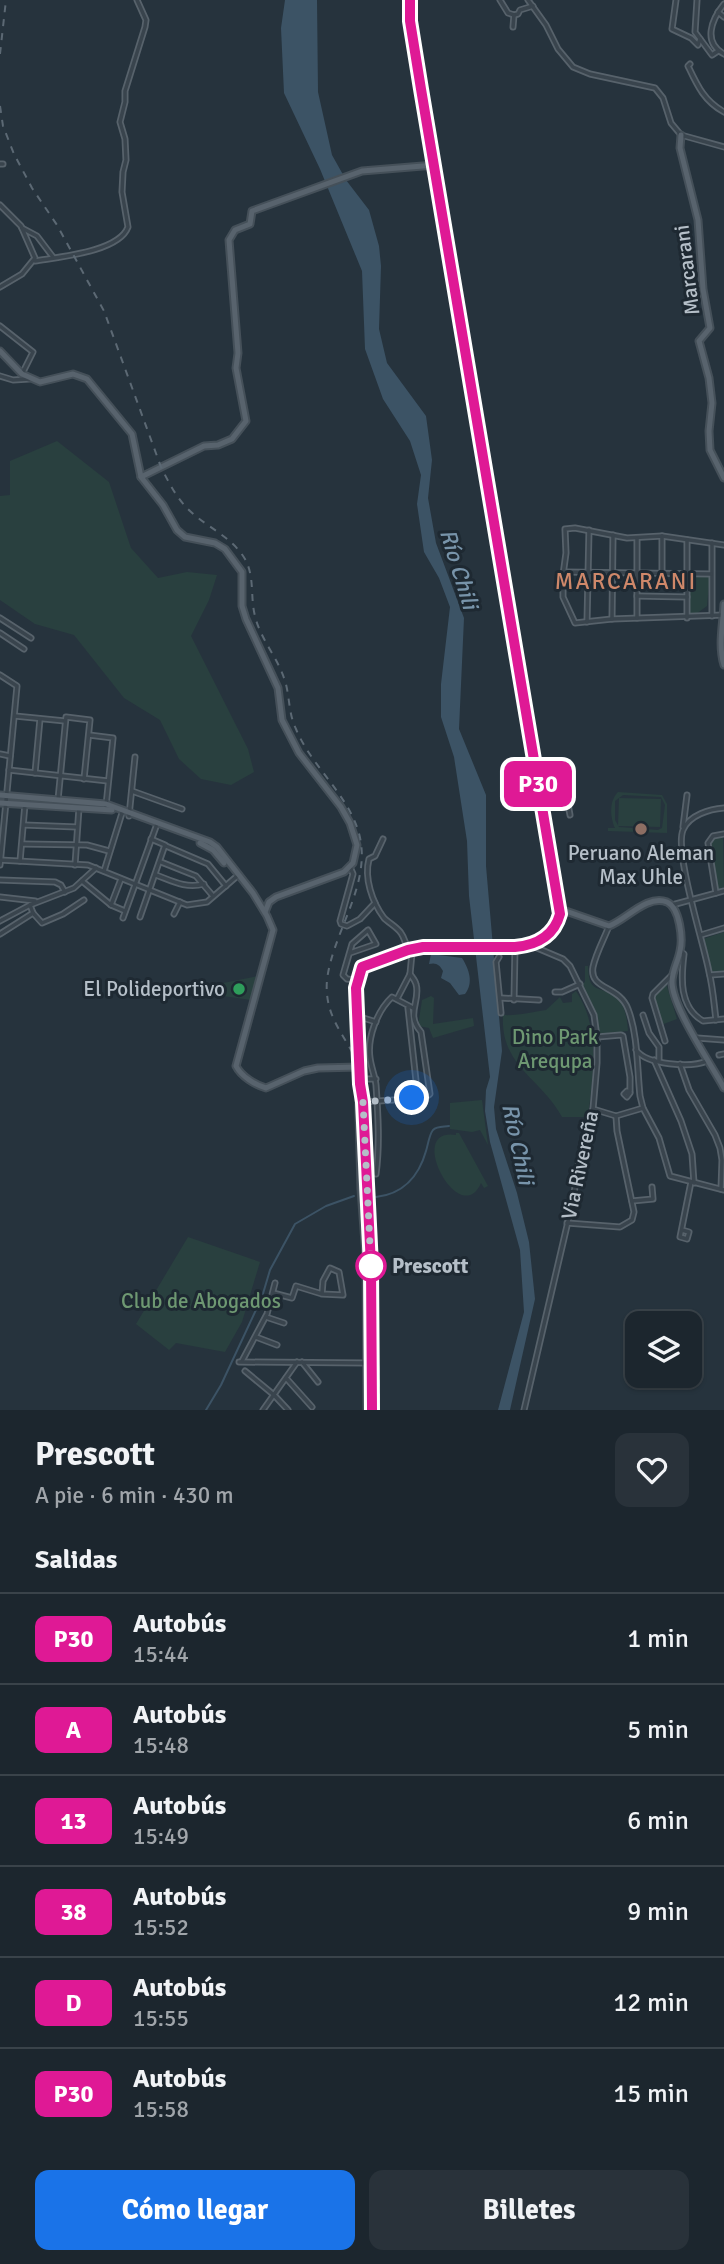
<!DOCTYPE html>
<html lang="es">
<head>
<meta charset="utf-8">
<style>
  body { margin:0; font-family:Signika,sans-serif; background:#29323a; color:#f1f3f6; height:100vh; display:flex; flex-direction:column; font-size:26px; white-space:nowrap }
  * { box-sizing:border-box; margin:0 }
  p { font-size:23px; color:#a0a5aa }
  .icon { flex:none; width:38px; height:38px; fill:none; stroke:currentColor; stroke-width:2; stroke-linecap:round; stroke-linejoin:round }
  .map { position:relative; height:1410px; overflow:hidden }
  .panel { display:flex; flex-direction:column; background:#1c262e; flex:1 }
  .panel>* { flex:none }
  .badge { padding:0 14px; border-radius:10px; font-size:24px; line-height:46px }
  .tools { position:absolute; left:625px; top:1311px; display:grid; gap:14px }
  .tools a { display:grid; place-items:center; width:77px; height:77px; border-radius:14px; background:#1c262e; box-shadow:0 2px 5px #0004,0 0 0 2px #3a434a; font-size:35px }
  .you { position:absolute; width:35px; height:35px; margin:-18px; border:5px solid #fff; border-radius:50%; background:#1a73e8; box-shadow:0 0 0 10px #1a73e833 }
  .map>.badge { position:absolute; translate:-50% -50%; box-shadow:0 0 0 4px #fff }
  h2 { padding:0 35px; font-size:26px; line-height:63px }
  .round { display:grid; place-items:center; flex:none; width:74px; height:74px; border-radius:14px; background:#29323a }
  .summary { display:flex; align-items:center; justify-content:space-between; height:119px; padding:0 35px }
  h1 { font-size:33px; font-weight:700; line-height:52px }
  .button { display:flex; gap:14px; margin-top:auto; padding:14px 35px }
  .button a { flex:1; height:80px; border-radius:14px; background:#1a73e8; color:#fff; font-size:28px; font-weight:700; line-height:80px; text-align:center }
  .button a+a { background:#29323a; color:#f1f3f6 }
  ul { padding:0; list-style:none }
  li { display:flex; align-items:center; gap:21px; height:91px; padding:0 35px; border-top:2px solid #3a434a }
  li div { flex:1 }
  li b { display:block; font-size:26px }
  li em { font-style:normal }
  li .badge { min-width:77px; font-weight:700; text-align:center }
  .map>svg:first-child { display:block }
  .green { fill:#29403f; fill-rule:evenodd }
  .water { fill:#3c5365 }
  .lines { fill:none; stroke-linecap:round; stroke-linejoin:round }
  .stream { stroke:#3c5365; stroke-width:2 }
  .minor-casing { stroke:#57626b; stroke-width:7 }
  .major-casing { stroke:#455059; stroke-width:9 }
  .minor { stroke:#39444d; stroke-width:3.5 }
  .major { stroke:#58636d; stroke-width:5 }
  .rail { stroke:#5c6974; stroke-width:2; stroke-dasharray:7 7; stroke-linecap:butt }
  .line-casing { stroke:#fff; stroke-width:16 }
  .line { stroke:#df1995; stroke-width:10 }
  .walk { stroke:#b5bfc8; stroke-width:7; stroke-dasharray:0 12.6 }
  .education-dot { fill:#8d6e63; stroke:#1e2932; stroke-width:2.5 }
  .leisure-dot { fill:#2e9e5b; stroke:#1e2932; stroke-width:2.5 }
  .stop-dot { fill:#fff; stroke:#df1995; stroke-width:3.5 }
  .labels { text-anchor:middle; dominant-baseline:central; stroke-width:6; stroke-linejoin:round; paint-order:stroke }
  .street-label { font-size:21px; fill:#b5bfc8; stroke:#1e2932 }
  .poi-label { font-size:21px; fill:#b5bfc8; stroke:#1e2932 }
  .park-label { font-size:21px; fill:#6e9872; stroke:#1e2932 }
  .stop-label { font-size:21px; font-weight:bold; fill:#b5bfc8; stroke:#1e2932; text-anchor:start }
  .water-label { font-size:23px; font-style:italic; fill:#7894aa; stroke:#1e2932 }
  .neighbourhood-label { font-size:23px; letter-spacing:2px; fill:#cf886a; stroke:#1e2932 }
</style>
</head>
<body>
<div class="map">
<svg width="724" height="1410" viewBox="0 0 724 1410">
  <rect width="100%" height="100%" fill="#26333d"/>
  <g class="green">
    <path d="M57,441L109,482L131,548L158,578L187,572L217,575L209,600L191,636L248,749L254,772L231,785L201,779L179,759L160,720L124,698L74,635L35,624L0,600V496L10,495V461Z"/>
    <path d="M690,575H710L707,606L696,614L689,616Z"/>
    <path d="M618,792L662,795L667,804V833L608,831V828H615C610,817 609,801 618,792ZM623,795L661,797L665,805L662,828L658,830L619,827L615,820V801Z"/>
    <path d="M619,798L661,799L660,827L618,826Z"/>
    <path d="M723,837L724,887L717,890L710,844L715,838Z"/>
    <path d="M724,932V971L711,973L703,939Z"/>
    <path d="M585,966H588C589,992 596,986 612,994C625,1001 627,1018 628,1031L599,1034L595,1014L582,984L585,982Z"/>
    <path d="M258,976L251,1000L223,996V983Z"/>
    <path d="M666,983L677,1019L661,1025L654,996Z"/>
    <path d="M576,991C601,1028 593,1074 588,1117H562C541,1078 500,1066 503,1015C517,1016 532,1012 546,1010L560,997L563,1003L572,1002V994Z"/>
    <path d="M431,996L434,998L433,1024L473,1018L474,1026L433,1038L429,1028L418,1026L422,1000Z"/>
    <path d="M482,1100L488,1145L480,1130L472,1132L450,1129V1103Z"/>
    <path d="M456,1133H459L488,1186L484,1188L481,1183C460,1231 404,1126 456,1135Z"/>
    <path d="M188,1237L260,1262L242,1322L225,1352L176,1343L169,1350L136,1324Z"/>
  </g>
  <g class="water">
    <path d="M285,0H317L318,92L332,155L346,180L369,210L379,246L381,266L379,329L387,363L426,416L432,460L428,498L436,543L464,618L459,729L486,795V866L502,1051L494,1107L496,1129L517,1193L529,1242L535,1299L510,1410H498L524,1312L520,1250L490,1142L485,1111L486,1090L490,1077L469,896L467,841L454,757L441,717V684L450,607L439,578L424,552L417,504L421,475L410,441L383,399L365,349L362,271L320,169L284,93L281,28Z"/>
    <path d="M431,954L462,958C469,969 474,983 465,994L459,995L450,983L441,978L443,971C440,965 436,962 429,964Z"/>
  </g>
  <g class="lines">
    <g class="stream">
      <path d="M376,1197C403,1194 419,1176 426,1151C428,1145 429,1135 433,1130C437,1126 444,1127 449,1126"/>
      <path d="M206,1410L221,1385L262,1297L270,1270L295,1224L326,1206L354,1196"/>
    </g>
    <g class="minor-casing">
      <g id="minor">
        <path d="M500,0L508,13L514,15L518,14L520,10L533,6"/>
        <path d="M528,0L546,25L558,49L573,67L590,74L655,88L663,98L671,123L681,135L724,147"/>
        <path d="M676,0L672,29L691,38L698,45L700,39"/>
        <path d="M697,0L695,32L712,55L718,51"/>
        <path d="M724,4C712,19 702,42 724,54"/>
        <path d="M718,12L724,17"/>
        <path d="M513,27L514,15"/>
        <path d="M690,64L688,66C697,85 704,101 724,112"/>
        <path d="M0,164H3"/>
        <path d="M0,205L21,226L35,258L22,274L0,287"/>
        <path d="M22,228L37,236L53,257"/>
        <path d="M35,261C58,257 119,252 128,227L122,192L123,172L126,160L125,139L120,122L125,102V91L145,27L146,20L137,0"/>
        <path d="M0,326L33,352L22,374"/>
        <path d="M0,376L13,380L29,379"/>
        <path d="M662,536V572"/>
        <path d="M712,543V616"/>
        <path d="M564,572L711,574"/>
        <path d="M637,596L687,597"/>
        <path d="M724,615L612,619L575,623L563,597V575L566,553L565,529L575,528L627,538L662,536L724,545"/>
        <path d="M0,618L31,638"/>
        <path d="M637,618V539"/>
        <path d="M687,618V540"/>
        <path d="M612,619L613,535"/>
        <path d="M587,622L589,530"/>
        <path d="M0,633L24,649"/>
        <path d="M0,675L17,686L0,865"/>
        <path d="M15,716L65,721"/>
        <path d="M89,735L113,738L106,806"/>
        <path d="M0,754L10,756"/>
        <path d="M9,770L108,781"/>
        <path d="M35,773L40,719"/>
        <path d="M563,778L570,815"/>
        <path d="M132,791L182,809"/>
        <path d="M58,800L66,717L90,720L84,779"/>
        <path d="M542,806L567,804"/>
        <path d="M129,816L135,757"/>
        <path d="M24,825L77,827"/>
        <path d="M683,827L687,795"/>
        <path d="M383,839L375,856L369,859C364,878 372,902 384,918C389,923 397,927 401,933C406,940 405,947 412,953L410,974L397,999"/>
        <path d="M23,844L87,845L109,851"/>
        <path d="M166,846L208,864L226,886"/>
        <path d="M0,860L88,865L187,905L207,902L236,877"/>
        <path d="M20,861L25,804"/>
        <path d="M161,862L196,876L213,896"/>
        <path d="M75,865L79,808"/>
        <path d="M350,867L353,874L340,921L341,924L347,926L360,919L375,903"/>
        <path d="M104,871L122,813"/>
        <path d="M156,875C172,881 186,889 204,884"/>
        <path d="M0,880L55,882L61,885L65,892"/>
        <path d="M82,881L111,905L125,911"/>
        <path d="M716,893L708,843L713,836L724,834"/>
        <path d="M0,897L35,901"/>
        <path d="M30,905L33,913L42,923L63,914L84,900"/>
        <path d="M111,905L121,879"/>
        <path d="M672,905L724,891"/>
        <path d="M174,914L180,902"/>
        <path d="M140,917L165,845L151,839"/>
        <path d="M123,918L157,824"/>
        <path d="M0,921L30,905L74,888L96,868"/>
        <path d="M609,926C604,939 596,953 593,967C589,990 619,985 628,1009C638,1035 637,1068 640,1096L643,1108L659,1138L670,1176L724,1190"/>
        <path d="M0,934L33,913"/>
        <path d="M701,935L724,928"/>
        <path d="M680,951L684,954C681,978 679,1007 703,1021L724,1019"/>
        <path d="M350,953L376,944L368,930L352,944L343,975L347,979L355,980"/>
        <path d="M499,957L496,962L501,1013"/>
        <path d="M710,975L724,974"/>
        <path d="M555,992H562L580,984"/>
        <path d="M501,998L539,1000"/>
        <path d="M514,1000L515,947"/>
        <path d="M408,1008L418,1099"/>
        <path d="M643,1015L649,1033L659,1047V1060"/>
        <path d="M357,1016L376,1022"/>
        <path d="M716,1020C714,1004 713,988 709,972C704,944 674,852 683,830C689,815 710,809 724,808"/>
        <path d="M597,1037L621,1035L623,1036L630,1077V1091"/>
        <path d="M697,1038L724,1040"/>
        <path d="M665,1041L652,998L653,994L671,976"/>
        <path d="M636,1050C647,1065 691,1068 707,1061"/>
        <path d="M719,1055L724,1054"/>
        <path d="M654,1060L681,1121L692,1154L694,1183"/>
        <path d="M680,1064L689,1090L715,1135L720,1148L722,1160L721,1189"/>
        <path d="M368,1079H376"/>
        <path d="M627,1091L630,1093L627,1097L624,1094Z"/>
        <path d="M363,1102L424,1098L430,1094L421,1032C405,1014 421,1001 416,984C415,980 412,977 410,974"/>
        <path d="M593,1109L616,1116L643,1108"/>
        <path d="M376,1174C380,1145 378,1114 376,1085C375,1076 371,1067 370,1058C367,1038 377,1011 392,997L413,1008"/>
        <path d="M632,1201L653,1199L652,1187"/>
        <path d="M567,1223L620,1227L632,1220L634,1212L617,1131L616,1116"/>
        <path d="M682,1230L689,1232L687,1239L680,1237L691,1182"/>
        <path d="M273,1293L292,1298L296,1286L322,1294L343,1295L339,1272L330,1268L323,1281L322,1294"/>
        <path d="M266,1317L284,1323"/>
        <path d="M256,1337L277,1345"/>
        <path d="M242,1361L267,1314L275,1283"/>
        <path d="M239,1362L367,1363"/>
        <path d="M302,1362L318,1382"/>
        <path d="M245,1371L274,1395L288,1410"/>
        <path d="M286,1378L312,1407"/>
        <path d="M263,1410L297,1362"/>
        <path d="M524,1410L573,1200L579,1161L593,1109L597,1063V1037L594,1015L570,966L563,959L530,945"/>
      </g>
    </g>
    <g class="major-casing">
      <g id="major">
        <path d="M681,135L680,148L698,220L703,289L710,328L699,341L709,378L712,403L709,431L710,450L724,478"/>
        <path d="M0,351L22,374L40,382L73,374L87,379L132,434L141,477L163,505L177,530L185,537L215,543L225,549L242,572V606L246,619L278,688L282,720L299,753L341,807L350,823L357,845L353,863L344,872L276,897L269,902L265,912"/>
        <path d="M141,477L204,446L218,445L232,439L246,421L236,368L238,353L229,240L235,230L250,224L252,211L362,171L435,165"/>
        <path d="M724,604C723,625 718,645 724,665"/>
        <path d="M0,795L106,804L210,842L217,847L253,893L267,916L273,930L236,1066C241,1076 255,1085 266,1088L304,1071L318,1068L359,1067"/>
        <path d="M0,803L112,810"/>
        <path d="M200,843L213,850L224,863"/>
        <path d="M560,909L609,926C626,920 647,894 667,902C680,908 683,939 680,951C678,962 672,971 672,982C672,1007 711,1064 724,1088"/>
        <path d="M362,1095L371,1266L372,1410"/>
        <path d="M367,1410L366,1257L361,1189L356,1001V980L362,967L408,950L423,947L530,945C545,939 555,929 560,914L421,89L410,21V0"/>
      </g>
    </g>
    <use href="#minor" class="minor"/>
    <use href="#major" class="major"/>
    <g class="rail">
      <path d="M0,54L6,0"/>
      <path d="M0,106L3,126L14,154L32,188L57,225L104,311L161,467C169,483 177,499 190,511C208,528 232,537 245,559C255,577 250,597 255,616C260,638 277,657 284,678C290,694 288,713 296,729C311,765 344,791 357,827C376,880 333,929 327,980C323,1026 358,1044 363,1083C366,1107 366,1132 368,1157C374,1241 378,1325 379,1410"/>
    </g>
  </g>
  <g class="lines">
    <g class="line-casing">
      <path id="line" d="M372,1410L371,1266L363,1102L360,1084L356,988L362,967L408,950L423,947H515C537,945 554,936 560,914L421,89L410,21V0"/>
    </g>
    <use href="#line" class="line"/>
    <path class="walk" d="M371,1266L363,1102L412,1098"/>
  </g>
  <circle class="education-dot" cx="641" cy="829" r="7"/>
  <circle class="leisure-dot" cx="239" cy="989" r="7"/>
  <circle class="stop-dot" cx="371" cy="1266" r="14"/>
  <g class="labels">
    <g class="street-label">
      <text transform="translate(687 270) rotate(-97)">Marcarani</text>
      <text transform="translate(580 1165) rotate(-78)">Via Rivereña</text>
    </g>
    <g class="poi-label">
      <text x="641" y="853">Peruano Aleman<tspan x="641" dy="24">Max Uhle</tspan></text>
      <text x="225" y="989" text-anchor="end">El Polideportivo</text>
    </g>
    <g class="park-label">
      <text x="555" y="1037">Dino Park<tspan x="555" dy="24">Arequpa</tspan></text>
      <text x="201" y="1301">Club de Abogados</text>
    </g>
    <g class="stop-label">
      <text x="392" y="1266">Prescott</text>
    </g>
    <g class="water-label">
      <text transform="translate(459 569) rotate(73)">Río Chili</text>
      <text transform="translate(518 1144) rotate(78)">Río Chili</text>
    </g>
    <g class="neighbourhood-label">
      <text x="626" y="581">MARCARANI</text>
    </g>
  </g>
</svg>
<div class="tools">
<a><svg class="icon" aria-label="layers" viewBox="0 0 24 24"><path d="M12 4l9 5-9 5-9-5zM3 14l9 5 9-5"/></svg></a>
</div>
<div class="you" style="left:412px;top:1098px"></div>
<b class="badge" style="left:538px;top:784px;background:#df1995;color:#fff">P30</b>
</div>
<section class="panel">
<div class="summary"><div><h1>Prescott</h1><p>A pie · 6 min · 430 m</p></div><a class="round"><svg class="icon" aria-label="heart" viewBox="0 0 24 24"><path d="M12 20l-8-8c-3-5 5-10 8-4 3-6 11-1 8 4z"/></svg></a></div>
<h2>Salidas</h2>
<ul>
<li><span class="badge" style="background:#df1995;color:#fff">P30</span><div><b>Autobús</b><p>15:44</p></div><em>1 min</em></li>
<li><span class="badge" style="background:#df1995;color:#fff">A</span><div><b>Autobús</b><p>15:48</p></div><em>5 min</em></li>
<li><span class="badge" style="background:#df1995;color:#fff">13</span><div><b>Autobús</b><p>15:49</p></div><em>6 min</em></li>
<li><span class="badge" style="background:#df1995;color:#fff">38</span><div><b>Autobús</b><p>15:52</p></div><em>9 min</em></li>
<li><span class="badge" style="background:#df1995;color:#fff">D</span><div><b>Autobús</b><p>15:55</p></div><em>12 min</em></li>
<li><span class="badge" style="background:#df1995;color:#fff">P30</span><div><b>Autobús</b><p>15:58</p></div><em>15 min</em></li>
</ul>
<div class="button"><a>Cómo llegar</a><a>Billetes</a></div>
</section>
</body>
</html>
